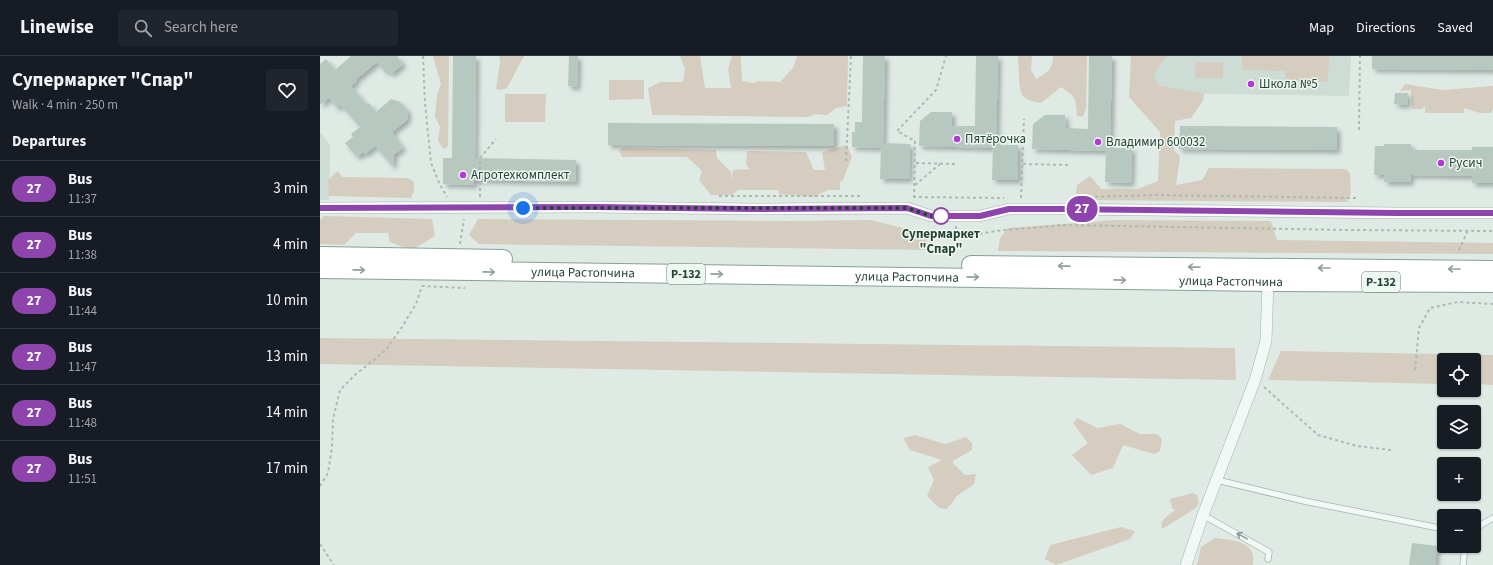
<!DOCTYPE html>
<html lang="en">
<head>
<meta charset="utf-8">
<style>
  body { margin:0; font-family:"Source Sans 3",sans-serif; background:#20242c; color:#f1f3f6; height:100vh; display:flex; flex-direction:column; font-size:15px; white-space:nowrap }
  * { box-sizing:border-box; margin:0 }
  p { font-size:13px; color:#9ea1a6 }
  .icon { flex:none; width:22px; height:22px; fill:none; stroke:currentColor; stroke-width:2; stroke-linecap:round; stroke-linejoin:round }
  .map { position:relative; flex:1; overflow:hidden }
  .panel { display:flex; flex-direction:column; background:#171b24; width:320px }
  .panel>* { flex:none }
  .badge { padding:0 8px; border-radius:13px; font-size:14px; line-height:26px }
  .tools { position:absolute; left:1117px; top:297px; display:grid; gap:8px }
  .tools a { display:grid; place-items:center; width:44px; height:44px; border-radius:4px; background:#171b24; box-shadow:0 1px 3px #0004; font-size:20px }
  .you { position:absolute; width:20px; height:20px; margin:-10px; border:3px solid #fff; border-radius:50%; background:#1a73e8; box-shadow:0 0 0 6px #1a73e833 }
  .map>.badge { position:absolute; translate:-50% -50%; box-shadow:0 0 0 2px #fff }
  h2 { padding:0 12px; font-size:15px; line-height:36px }
  .round { display:grid; place-items:center; flex:none; width:42px; height:42px; border-radius:4px; background:#20242c }
  .headline { display:flex; align-items:center; justify-content:space-between; height:68px; padding:0 12px }
  h1 { font-size:19px; font-weight:700; line-height:30px }
  ul { padding:0; list-style:none }
  li { display:flex; align-items:center; gap:12px; height:56px; padding:0 12px; border-top:1px solid #363941 }
  li div { flex:1 }
  li b { display:block; font-size:15px }
  li em { font-style:normal }
  li .badge { min-width:44px; font-weight:700; text-align:center }
  header { display:flex; align-items:center; gap:24px; box-sizing:border-box; height:56px; padding:0 20px; background:#171b24; border-bottom:1px solid #363941 }
  header strong { font-size:19px }
  nav { display:flex; gap:22px; margin-inline-start:auto; font-size:14px }
  .search { width:280px; height:36px; background:#20242c; display:flex; align-items:center; gap:10px; box-sizing:border-box; padding:0 14px; border-radius:4px; color:#9ea1a6; font-size:15px }
  main { display:flex; flex:1; min-height:0 }
  .map>svg:first-child { display:block }
  .built { fill:#cddcd4 }
  .green { fill:#d5cdbf }
  .building { fill:#b6c8bf; filter:url(#shadow) }
  .lines { fill:none; stroke-linecap:round; stroke-linejoin:round }
  .service-casing { stroke:#a4b5ad; stroke-width:7 }
  .minor-casing { stroke:#a4b5ad; stroke-width:12 }
  .trunk-casing { stroke:#85a294; stroke-width:20 }
  .path { stroke:#adbab4; stroke-width:2; stroke-dasharray:3 3; stroke-linecap:butt }
  .service { stroke:#f2f8f5; stroke-width:5.5 }
  .minor { stroke:#f2f8f5; stroke-width:11 }
  .trunk { stroke:#fff; stroke-width:18 }
  .oneway { stroke:#92a19a }
  .oneway2 { stroke:#8c9e96 }
  .line-casing { stroke:#fff; stroke-width:9 }
  .line { stroke:#8e44ad; stroke-width:6 }
  .walk { stroke:#264336; stroke-width:4; stroke-dasharray:0 7.2 }
  .poi-dot { fill:#b537dc; stroke:#eff7f3; stroke-width:1.5 }
  .stop-dot { fill:#fff; stroke:#8e44ad; stroke-width:2 }
  .labels { text-anchor:middle; dominant-baseline:central; stroke-width:3; stroke-linejoin:round; paint-order:stroke }
  .shield { fill:#eff7f3; stroke:#62796f; stroke-width:1 }
  .shield-label { font-size:12px; font-weight:bold; fill:#264336 }
  .poi-label { font-size:13px; fill:#264336; stroke:#eff7f3; text-anchor:start }
  .stop-label { font-size:13px; font-weight:bold; fill:#264336; stroke:#eff7f3 }
  .street-label { font-size:13px; fill:#264336; stroke:#eff7f3 }
</style>
</head>
<body>
<header>
<strong>Linewise</strong>
<div class="search"><svg class="icon" aria-label="search" viewBox="0 0 24 24"><circle cx="10" cy="10" r="6"/><path d="M15 15l6 6"/></svg>Search here</div>
<nav><a>Map</a><a>Directions</a><a>Saved</a></nav>
</header>
<main>
<section class="panel">
<div class="headline"><div><h1>Супермаркет &quot;Спар&quot;</h1><p>Walk · 4 min · 250 m</p></div><a class="round"><svg class="icon" aria-label="heart" viewBox="0 0 24 24"><path d="M12 20l-8-8c-3-5 5-10 8-4 3-6 11-1 8 4z"/></svg></a></div>
<h2>Departures</h2>
<ul>
<li><span class="badge" style="background:#8e44ad;color:#fff">27</span><div><b>Bus</b><p>11:37</p></div><em>3 min</em></li>
<li><span class="badge" style="background:#8e44ad;color:#fff">27</span><div><b>Bus</b><p>11:38</p></div><em>4 min</em></li>
<li><span class="badge" style="background:#8e44ad;color:#fff">27</span><div><b>Bus</b><p>11:44</p></div><em>10 min</em></li>
<li><span class="badge" style="background:#8e44ad;color:#fff">27</span><div><b>Bus</b><p>11:47</p></div><em>13 min</em></li>
<li><span class="badge" style="background:#8e44ad;color:#fff">27</span><div><b>Bus</b><p>11:48</p></div><em>14 min</em></li>
<li><span class="badge" style="background:#8e44ad;color:#fff">27</span><div><b>Bus</b><p>11:51</p></div><em>17 min</em></li>
</ul>
</section>
<div class="map">
<svg width="1173" height="509" viewBox="0 0 1173 509">
  <defs>
    <filter id="shadow"><feDropShadow dx="3.5" dy="3.5" stdDeviation="2" flood-color="#0004"/></filter>
  </defs>
  <rect width="100%" height="100%" fill="#dfeae5"/>
  <g class="built">
    <path d="M833,0H1031L1029,40L833,37Z"/>
    <path d="M0,76L10,89L9,144H0Z"/>
  </g>
  <g class="green">
    <path d="M113,0H129L128,90L124,93L118,85L120,71L115,61L117,39L121,28Z"/>
    <path d="M179,0H204L187,32L180,34L176,33L180,5Z"/>
    <path d="M360,0H380L385,32H411L408,13L412,0H420L421,1L422,25L432,27L439,25L460,26L473,12L477,0H528L527,50L516,52L507,59L496,58L487,61L332,59L328,32L341,26H363L365,13Z"/>
    <path d="M698,0H712L711,14L716,23C727,17 733,13 733,0H767L766,52L763,61L757,60C756,42 756,41 741,31L721,47C715,46 708,45 703,40C698,34 699,9 698,0Z"/>
    <path d="M811,0H847L833,19L838,29L884,38L883,45L871,62L855,65L854,94L860,100L856,129L882,124L889,112L1026,113L1030,117L1031,138L1027,146L755,144L757,129L770,120L781,133H818L838,125L840,76L809,41Z"/>
    <path d="M922,0H1009L1008,26L965,24V15L922,14Z"/>
    <rect x="875" y="6" width="28" height="16"/>
    <path d="M289,24H324V43L289,44Z"/>
    <path d="M1085,28L1123,34L1173,30V53L1171,57H1160L1144,52V57H1105V50L1102,53H1092L1091,34L1080,35Z"/>
    <path d="M185,38H226L225,66H185Z"/>
    <path d="M527,89L532,101L523,124L520,126V134H508L494,141L459,138L458,134H418L412,139H391L379,124L382,115L367,101H302L299,94L303,92L396,94L397,102L411,116L412,124L413,114L430,113L426,109L427,95L486,96L494,114H505L502,96Z"/>
    <path d="M18,115L22,121L88,122L94,126V135L91,142L9,140L8,124Z"/>
    <path d="M4,160L112,163L115,180L92,194L70,186L68,177H36L24,189L0,188V164Z"/>
    <path d="M158,163L468,165L551,164L607,178L606,194L159,188L149,179Z"/>
    <path d="M795,164L951,165L957,184L1173,187V198L678,195L680,182L688,172Z"/>
    <path d="M0,282L915,292L916,324L0,308Z"/>
    <path d="M961,295L1173,299V329L1154,328V304H1124V328L948,324Z"/>
    <path d="M757,362L778,372L800,368L820,378H837L842,383L840,395L834,398L803,389L793,412L771,419L752,399L768,387L753,367Z"/>
    <path d="M595,379L625,388L646,381L652,387V394L633,405V407L645,419L656,418L654,428L637,440L627,453L619,452L607,440L614,424L608,411L622,404L590,394L583,382Z"/>
    <path d="M873,437L877,439L879,446L876,452L842,473C839,464 848,460 855,454L852,452L850,443Z"/>
    <path d="M801,471L815,475L810,483L736,509L725,503L730,489Z"/>
    <path d="M895,482C913,484 937,485 933,509H877L881,491Z"/>
  </g>
  <g class="building">
    <path d="M31,0H77L83,8L71,18L67,14L65,16L57,6L35,24L37,25L31,30L47,49L49,47L56,56L71,43L80,46L88,55L87,64L72,76L83,92L74,98L73,111L55,90L45,98L43,96L37,101L25,87L33,81L31,78L40,71L21,49L17,52L9,42L0,49V8L6,3L15,14Z"/>
    <path d="M133,0H156L155,102L256,104V126L154,124V129L123,128V102H132Z"/>
    <path d="M249,0H258L257,31L248,30Z"/>
    <path d="M543,0H565L563,87L590,88L589,123H560L561,92L532,91V76H535V66H542Z"/>
    <path d="M656,0H678L676,89H698V124H672L673,92L599,90L600,65L611,56H632V70H655Z"/>
    <path d="M769,0H792L790,92H812L811,127L785,126L786,95L712,93L713,68L725,59H745L746,72L768,73Z"/>
    <path d="M1052,0H1173V14L1052,13Z"/>
    <path d="M1075,37H1088L1087,49L1074,48Z"/>
    <path d="M288,67L514,68V90L288,89Z"/>
    <path d="M860,70L1017,71V94L859,93Z"/>
    <path d="M1064,88H1091V94H1152V91H1173V127H1152V120L1091,119L1090,126H1064V119H1054L1055,90H1064Z"/>
    <path d="M1092,487L1117,490L1115,509H1089Z"/>
  </g>
  <g class="lines">
    <g class="service-casing">
      <g id="service">
        <path d="M897,424L984,445L1124,473"/>
        <path d="M883,459L949,496L948,503"/>
        <path d="M1154,473L1173,462"/>
        <path d="M1143,509L1145,490"/>
      </g>
    </g>
    <g class="minor-casing">
      <g id="minor">
        <path d="M0,152L275,151L432,153L587,152L611,160H660L689,153H741L1077,157H1173"/>
        <path d="M866,509L883,459L935,324L946,285L948,226"/>
      </g>
    </g>
    <g class="trunk-casing">
      <g id="trunk">
        <path d="M0,200L183,203"/>
        <path d="M651,209L1173,214"/>
        <path id="s1" d="M0,213L948,226L1173,227"/>
      </g>
    </g>
    <g class="path">
      <path d="M103,0L105,47L111,107L120,129L127,141"/>
      <path d="M1039,74L1040,0"/>
      <path d="M526,105L531,0"/>
      <path d="M596,107L636,108"/>
      <path d="M703,108L748,109"/>
      <path d="M160,114V102L176,83"/>
      <path d="M160,120V141"/>
      <path d="M595,129L620,108"/>
      <path d="M399,140H542"/>
      <path d="M593,141L684,142"/>
      <path d="M769,141L833,139L1037,142"/>
      <path d="M594,142L595,85L577,75L616,34L626,0"/>
      <path d="M701,142L704,63"/>
      <path d="M636,170V182L676,175L744,169L1028,174L1173,175"/>
      <path d="M140,188L144,163"/>
      <path d="M1139,194L1148,174"/>
      <path d="M1095,314L1099,272L1110,252L1138,246L1173,248"/>
      <path d="M944,331L998,379L1037,390L1071,394"/>
      <path d="M0,430L8,417L12,391L13,363L20,334L36,318L65,295L80,274L96,248L102,230L145,232"/>
      <path d="M0,488L14,509"/>
    </g>
    <use href="#service" class="service"/>
    <use href="#minor" class="minor"/>
    <use href="#trunk" class="trunk"/>
  </g>
  <defs><path id="oneway-shaft" d="M-6 0H5M1.5-3L5.5 0L1.5 3" fill="none" stroke-width="1.6" stroke-linecap="round" stroke-linejoin="round"/></defs>
  <g class="oneway">
    <use href="#oneway-shaft" transform="translate(744 210) rotate(-179)"/>
    <use href="#oneway-shaft" transform="translate(874 211) rotate(-179)"/>
    <use href="#oneway-shaft" transform="translate(1004 212) rotate(-180)"/>
    <use href="#oneway-shaft" transform="translate(1134 213) rotate(180)"/>
    <use href="#oneway-shaft" transform="translate(39 214) rotate(1)"/>
    <use href="#oneway-shaft" transform="translate(169 216) rotate(1)"/>
    <use href="#oneway-shaft" transform="translate(397 218) rotate(1)"/>
    <use href="#oneway-shaft" transform="translate(653 221) rotate(1)"/>
    <use href="#oneway-shaft" transform="translate(800 224) rotate(1)"/>
  </g>
  <use class="oneway2" href="#oneway-shaft" transform="translate(922 480) rotate(-151)"/>
  <g class="lines">
    <g class="line-casing">
      <path id="line" d="M0,152L275,151L432,153L587,152L611,160H660L689,153H741L1077,157H1173"/>
    </g>
    <use href="#line" class="line"/>
    <path class="walk" d="M203,152H587L611,160H627H621"/>
  </g>
  <g class="poi-dot">
    <circle cx="931" cy="28" r="4"/>
    <circle cx="637" cy="83" r="4"/>
    <circle cx="778" cy="86" r="4"/>
    <circle cx="1121" cy="107" r="4"/>
    <circle cx="143" cy="119" r="4"/>
  </g>
  <circle class="stop-dot" cx="621" cy="160" r="8"/>
  <g class="labels">
    <g class="shield">
      <rect x="347" y="208" width="38" height="20" rx="3"/>
      <rect x="1042" y="216" width="38" height="20" rx="3"/>
    </g>
    <g class="shield-label">
      <text x="366" y="218">Р-132</text>
      <text x="1061" y="226">Р-132</text>
    </g>
    <g class="poi-label">
      <text x="939" y="28">Школа №5</text>
      <text x="645" y="83">Пятёрочка</text>
      <text x="786" y="86">Владимир 600032</text>
      <text x="1129" y="107">Русич</text>
      <text x="151" y="119">Агротехкомплект</text>
    </g>
    <g class="stop-label">
      <text x="621" y="178">Супермаркет<tspan x="621" dy="15">"Спар"</tspan></text>
    </g>
    <g class="street-label">
      <text stroke="none"><textPath href="#s1" startOffset="263">улица Растопчина</textPath></text>
      <text stroke="none"><textPath href="#s1" startOffset="587">улица Растопчина</textPath></text>
      <text stroke="none"><textPath href="#s1" startOffset="911">улица Растопчина</textPath></text>
    </g>
  </g>
</svg>
<div class="tools">
<a><svg class="icon" aria-label="locate" viewBox="0 0 24 24"><circle cx="12" cy="12" r="6"/><path d="M12 2v4M12 18v4M2 12h4M18 12h4"/></svg></a>
<a><svg class="icon" aria-label="layers" viewBox="0 0 24 24"><path d="M12 4l9 5-9 5-9-5zM3 14l9 5 9-5"/></svg></a>
<a>+</a>
<a>−</a>
</div>
<div class="you" style="left:203px;top:152px"></div>
<b class="badge" style="left:762px;top:153px;background:#8e44ad;color:#fff">27</b>
</div>
</main>
</body>
</html>
